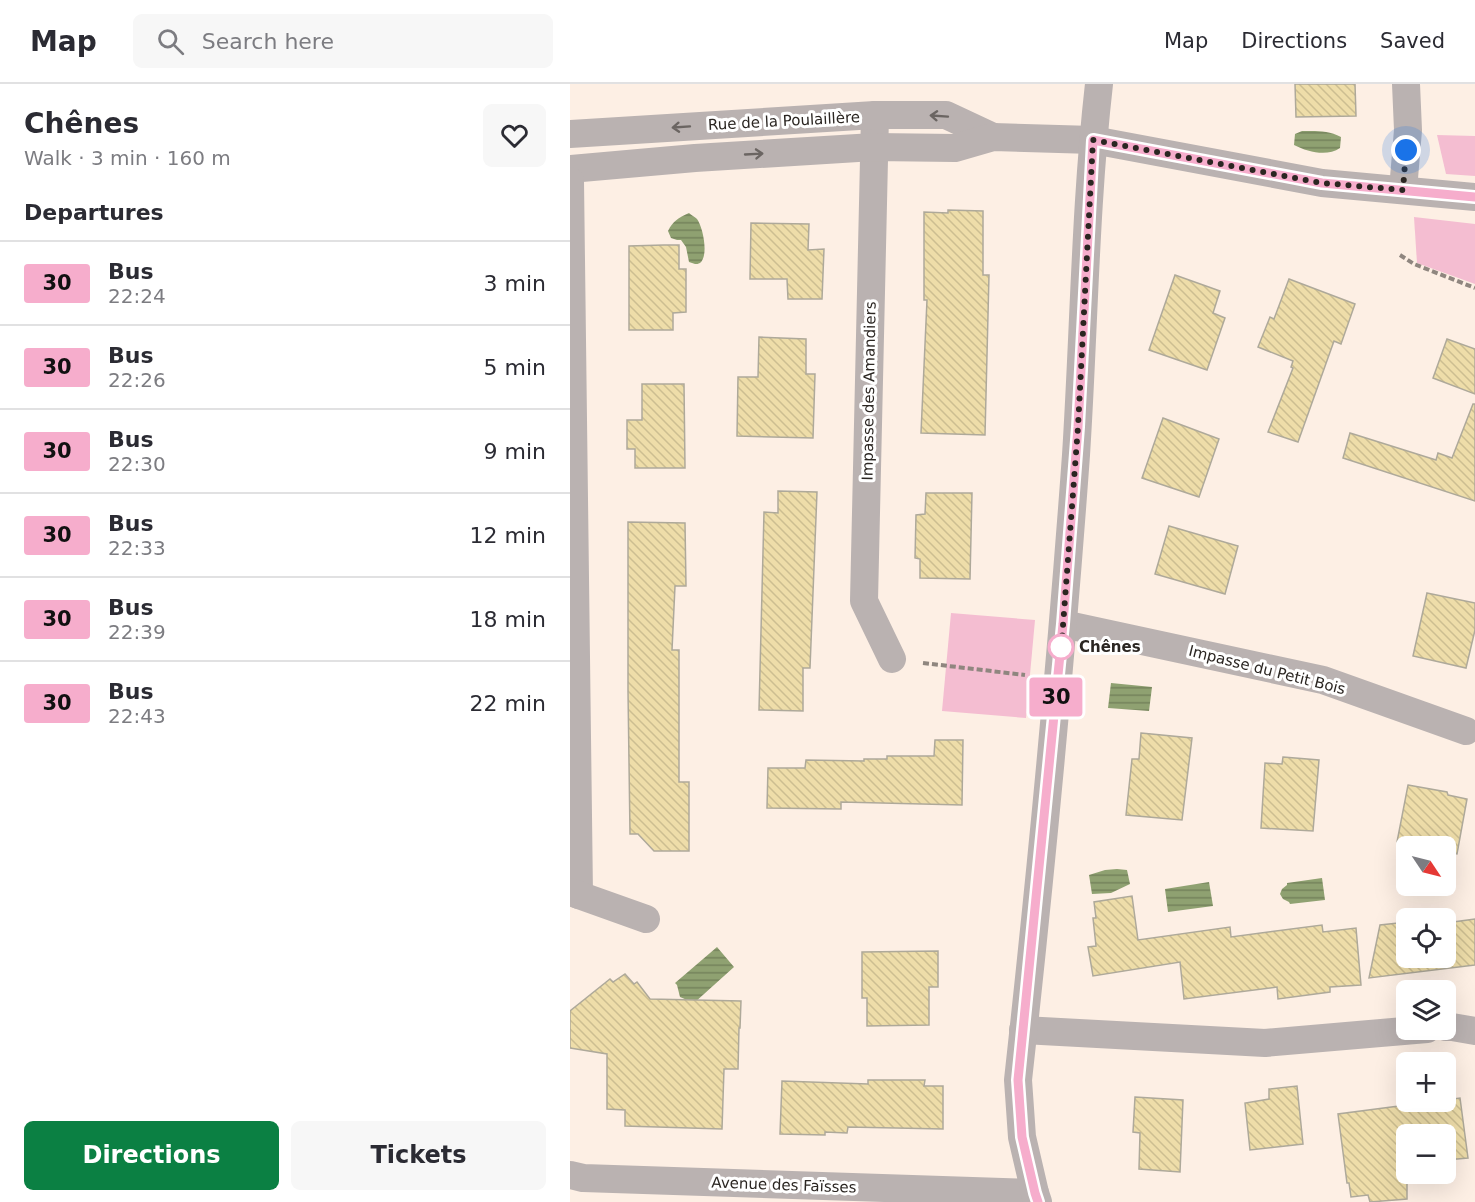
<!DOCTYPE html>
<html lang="en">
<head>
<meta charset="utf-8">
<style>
  body { margin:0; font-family:"DejaVu Sans",sans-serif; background:#f7f7f7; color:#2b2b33; height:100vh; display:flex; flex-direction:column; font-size:22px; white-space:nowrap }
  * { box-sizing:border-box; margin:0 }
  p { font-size:20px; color:#7c7c81 }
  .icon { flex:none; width:33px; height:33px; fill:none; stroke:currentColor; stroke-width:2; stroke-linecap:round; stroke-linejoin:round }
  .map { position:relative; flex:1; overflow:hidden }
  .details { display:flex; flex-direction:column; background:#fff; width:570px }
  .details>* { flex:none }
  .badge { padding:0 12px; border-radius:4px; font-size:21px; line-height:39px }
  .needle { width:39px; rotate:125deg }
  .fabs { position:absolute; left:826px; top:752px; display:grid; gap:12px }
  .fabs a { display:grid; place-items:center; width:60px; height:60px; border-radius:9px; background:#fff; box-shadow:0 6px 24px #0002; font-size:30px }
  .you { position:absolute; width:30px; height:30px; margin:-15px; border:4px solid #fff; border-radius:50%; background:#1a73e8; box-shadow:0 0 0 9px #1a73e833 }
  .map>.badge { position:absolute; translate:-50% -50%; box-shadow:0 0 0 3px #fff }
  h2 { padding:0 24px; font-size:22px; line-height:54px }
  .round { display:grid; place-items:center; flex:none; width:63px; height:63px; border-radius:9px; background:#f7f7f7 }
  .overview { display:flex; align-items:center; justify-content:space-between; height:102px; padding:0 24px }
  h1 { font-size:28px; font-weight:800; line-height:45px }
  .primary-button { display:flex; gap:12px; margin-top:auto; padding:12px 24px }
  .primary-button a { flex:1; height:69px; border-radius:9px; background:#0b8043; color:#fff; font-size:24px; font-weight:800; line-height:69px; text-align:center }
  .primary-button a+a { background:#f7f7f7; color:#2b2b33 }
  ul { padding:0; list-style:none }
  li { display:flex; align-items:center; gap:18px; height:84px; padding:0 24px; border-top:2px solid #e1e1e2 }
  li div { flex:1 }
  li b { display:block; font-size:22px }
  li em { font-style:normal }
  li .badge { min-width:66px; font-weight:700; text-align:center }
  header { display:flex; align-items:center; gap:36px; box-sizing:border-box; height:84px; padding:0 30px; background:#fff; border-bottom:2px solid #e1e1e2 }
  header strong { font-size:28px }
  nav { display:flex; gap:33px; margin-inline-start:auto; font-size:21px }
  .search { width:420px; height:54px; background:#f7f7f7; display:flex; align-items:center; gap:15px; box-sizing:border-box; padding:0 21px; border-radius:9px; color:#7c7c81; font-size:22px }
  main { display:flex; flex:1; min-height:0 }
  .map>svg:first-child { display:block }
  .grass { fill:#f4bdd1 }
  .water { fill:url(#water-rules) }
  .building { fill:url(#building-back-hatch); stroke:#aea99a; stroke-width:1.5 }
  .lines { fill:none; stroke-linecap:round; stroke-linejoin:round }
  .path { stroke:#8f867f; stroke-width:4; stroke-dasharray:6 3; stroke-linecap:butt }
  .street { stroke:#bab2b1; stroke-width:28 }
  .oneway { stroke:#6b6562 }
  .line-casing { stroke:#fff; stroke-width:14 }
  .line { stroke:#f6adcc; stroke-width:9 }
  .walk { stroke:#2b2622; stroke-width:6; stroke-dasharray:0 10.8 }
  .stop-dot { fill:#fff; stroke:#f6adcc; stroke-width:3 }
  .labels { text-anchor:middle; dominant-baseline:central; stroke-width:6; stroke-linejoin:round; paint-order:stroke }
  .street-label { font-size:15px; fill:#2b2622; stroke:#fff }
  .stop-label { font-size:15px; font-weight:bold; fill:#2b2622; stroke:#fff; text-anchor:start }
</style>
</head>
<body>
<header>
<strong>Map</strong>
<div class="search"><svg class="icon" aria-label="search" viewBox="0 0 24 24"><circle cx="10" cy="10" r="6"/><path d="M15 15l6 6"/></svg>Search here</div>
<nav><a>Map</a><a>Directions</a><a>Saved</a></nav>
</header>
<main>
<section class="details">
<div class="overview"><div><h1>Chênes</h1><p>Walk · 3 min · 160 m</p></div><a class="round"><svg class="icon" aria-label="heart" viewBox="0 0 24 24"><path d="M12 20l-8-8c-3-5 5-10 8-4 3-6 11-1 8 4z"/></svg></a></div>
<h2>Departures</h2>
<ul>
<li><span class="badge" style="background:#f6adcc;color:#111">30</span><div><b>Bus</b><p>22:24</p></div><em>3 min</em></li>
<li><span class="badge" style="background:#f6adcc;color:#111">30</span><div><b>Bus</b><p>22:26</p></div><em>5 min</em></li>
<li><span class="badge" style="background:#f6adcc;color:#111">30</span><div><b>Bus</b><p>22:30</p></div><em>9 min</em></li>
<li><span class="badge" style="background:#f6adcc;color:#111">30</span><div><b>Bus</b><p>22:33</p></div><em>12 min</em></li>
<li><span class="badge" style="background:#f6adcc;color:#111">30</span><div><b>Bus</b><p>22:39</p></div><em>18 min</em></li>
<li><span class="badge" style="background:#f6adcc;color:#111">30</span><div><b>Bus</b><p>22:43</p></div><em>22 min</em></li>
</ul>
<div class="primary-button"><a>Directions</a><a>Tickets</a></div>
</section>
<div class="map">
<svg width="905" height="1118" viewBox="0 0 905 1118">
  <defs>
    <pattern id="water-rules" width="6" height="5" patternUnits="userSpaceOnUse" patternTransform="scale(1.5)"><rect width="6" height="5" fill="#8fa171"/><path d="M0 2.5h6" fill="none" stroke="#75835c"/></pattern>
    <pattern id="building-back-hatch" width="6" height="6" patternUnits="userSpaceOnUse" patternTransform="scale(1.5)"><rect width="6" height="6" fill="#eedda9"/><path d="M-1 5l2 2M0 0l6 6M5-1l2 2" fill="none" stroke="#ccbe91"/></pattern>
  </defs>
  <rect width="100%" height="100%" fill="#fdefe4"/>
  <g class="grass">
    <path d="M867,51L905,52V92L876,90Z"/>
    <path d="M844,133L905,140V200L847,179Z"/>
    <path d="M381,529L465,536L456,634L372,627Z"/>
  </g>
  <g class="water">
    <path d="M732,47C746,47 758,46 771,53L770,64C757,73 738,68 724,61L725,50Z"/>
    <path d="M119,129C121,131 125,133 127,135C133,143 139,172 130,179C128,180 127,180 125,180L119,178L116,163L111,156H107L101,154L98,147C103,137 108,134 119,129Z"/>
    <path d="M541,599L582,603L579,627L538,624Z"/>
    <path d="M547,785L557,786L560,800L541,809L522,810L519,791L535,786Z"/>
    <path d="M752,794L755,816L720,820L719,818L713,815L710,810L712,805L717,801V799Z"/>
    <path d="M639,798L643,822L598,828L595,805Z"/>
    <path d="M147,863L164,883L124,919L110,913L107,901L105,899Z"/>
  </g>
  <g class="building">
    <path d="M725,0H785L786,32L726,33Z"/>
    <path d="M378,126L413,127V191H419L415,351L351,349L357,216H354V128L378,129Z"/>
    <path d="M181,139L239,140L238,166L254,165L252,215H218L217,195H180Z"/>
    <path d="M94,161H109V185H116V228L103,229V246H59V162Z"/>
    <path d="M605,191L650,207L643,229L655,234L637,286L579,266Z"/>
    <path d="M719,195L785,220L771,260L764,257L728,358L698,348L723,284L721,283L723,277L688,263L700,233L704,235Z"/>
    <path d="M189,253L236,255V290H245L243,354L167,352L168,293H188Z"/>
    <path d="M877,255L905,265V310L863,294Z"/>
    <path d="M72,300H114L115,384H65V365H57V336H72Z"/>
    <path d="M903,320H905V417L773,374L780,349L866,376L868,369L882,374Z"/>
    <path d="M593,334L649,355L629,413L572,394Z"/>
    <path d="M208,407L247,408L240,584H233V627L189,626L194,428L208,429Z"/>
    <path d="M356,409H402L400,495L350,494V475L345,474L346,431L355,430Z"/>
    <path d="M58,438L115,439L116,502H105L102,566H109V698H119V767H84L68,750H60L58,607Z"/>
    <path d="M599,442L668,462L655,510L585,490Z"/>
    <path d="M857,509L905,519V546L896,584L843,572Z"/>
    <path d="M571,649L622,654L612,736L556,731L562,675H569Z"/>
    <path d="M365,656H393L392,721L271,718V725L197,724L198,684H235L236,676L294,677V675H317V672H364Z"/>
    <path d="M713,673L749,676L743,747L691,744L695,679L712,680Z"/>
    <path d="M838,701L877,708L878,711L897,715L887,770L876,768V762H847L827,758Z"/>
    <path d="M562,812L568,856L660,843L661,853L752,841L753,848L786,844L791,901L760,903V908L708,915L707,903L614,915L610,878L523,892L518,863L526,862L523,834H526L524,818Z"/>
    <path d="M905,835V881L799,894L810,841L837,838V873H876V839Z"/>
    <path d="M368,867V903H359V941L297,942V914H292V868Z"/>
    <path d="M55,890L64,900L67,898L80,915L171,917L170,944H169L168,985H154L152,1045L55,1042V1026L37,1025V970L0,964V927L40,895L43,898Z"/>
    <path d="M298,996H355L354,1002H373V1045L278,1043L277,1049L255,1048V1051L210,1050L212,997L298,1000Z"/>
    <path d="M727,1002L733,1060L680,1066L675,1019L699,1015V1005Z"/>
    <path d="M565,1013L613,1016L610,1088L569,1085L570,1049L563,1048Z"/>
    <path d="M890,1014L898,1074L876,1076V1050H837V1115L800,1118L798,1111L781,1113L779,1099H777L768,1030Z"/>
  </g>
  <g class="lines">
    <g class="path">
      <path d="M830,171L844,180L905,204"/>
      <path d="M353,579L455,591"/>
    </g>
    <g class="street">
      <path d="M305,31L294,517L322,575"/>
      <path d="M0,50L305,31H376L423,53"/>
      <path d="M0,85L125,74L304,63L385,64L423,53L523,56L752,99L905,113"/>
      <path d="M0,97L9,811"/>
      <path d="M833,106L838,46L836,0"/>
      <path d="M493,540L753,596L896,647"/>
      <path d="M0,808L76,835"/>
      <path d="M876,943H882L905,947"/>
      <path d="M453,946L695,959L857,945"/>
      <path d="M0,1091L13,1094L465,1109"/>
      <path d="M468,1118L465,1109L452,1053L448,996C471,788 491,579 506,371C514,247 515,123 529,0"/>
    </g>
  </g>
  <defs><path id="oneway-shaft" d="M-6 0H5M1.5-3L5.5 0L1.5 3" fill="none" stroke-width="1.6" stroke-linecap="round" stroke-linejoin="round" transform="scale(1.5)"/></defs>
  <g class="oneway">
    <use href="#oneway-shaft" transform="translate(369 32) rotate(-176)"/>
    <use href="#oneway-shaft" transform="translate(111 43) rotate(176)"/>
    <use href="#oneway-shaft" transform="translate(184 70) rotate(-3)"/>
  </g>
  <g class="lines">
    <g class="line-casing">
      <path id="line" d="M468,1118L465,1109L452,1053L448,996L493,540L508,343L523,56L752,99L905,113"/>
    </g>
    <use href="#line" class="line"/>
    <path class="walk" d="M491,563V568L508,343L523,56L752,99L833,106L836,66"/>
  </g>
  <circle class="stop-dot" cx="491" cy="563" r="12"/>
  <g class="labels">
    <g class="street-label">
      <text transform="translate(214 37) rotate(-3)">Rue de la Poulaillère</text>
      <text transform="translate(299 307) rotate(-89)">Impasse des Amandiers</text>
      <text transform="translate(697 586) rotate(14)">Impasse du Petit Bois</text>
      <text transform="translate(214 1101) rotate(2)">Avenue des Faïsses</text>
    </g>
    <g class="stop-label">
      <text x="509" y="563">Chênes</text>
    </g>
  </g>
</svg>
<div class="fabs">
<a><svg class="needle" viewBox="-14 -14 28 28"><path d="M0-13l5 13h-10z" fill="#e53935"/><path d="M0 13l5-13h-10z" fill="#7c7c81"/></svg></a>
<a><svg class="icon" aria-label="locate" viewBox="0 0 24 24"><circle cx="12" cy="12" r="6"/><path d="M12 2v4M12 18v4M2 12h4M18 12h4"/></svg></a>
<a><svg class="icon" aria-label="layers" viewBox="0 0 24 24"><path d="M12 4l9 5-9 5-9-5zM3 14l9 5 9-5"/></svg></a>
<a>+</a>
<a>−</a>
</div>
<div class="you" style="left:836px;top:66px"></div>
<b class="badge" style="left:486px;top:613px;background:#f6adcc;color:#111">30</b>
</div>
</main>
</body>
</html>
